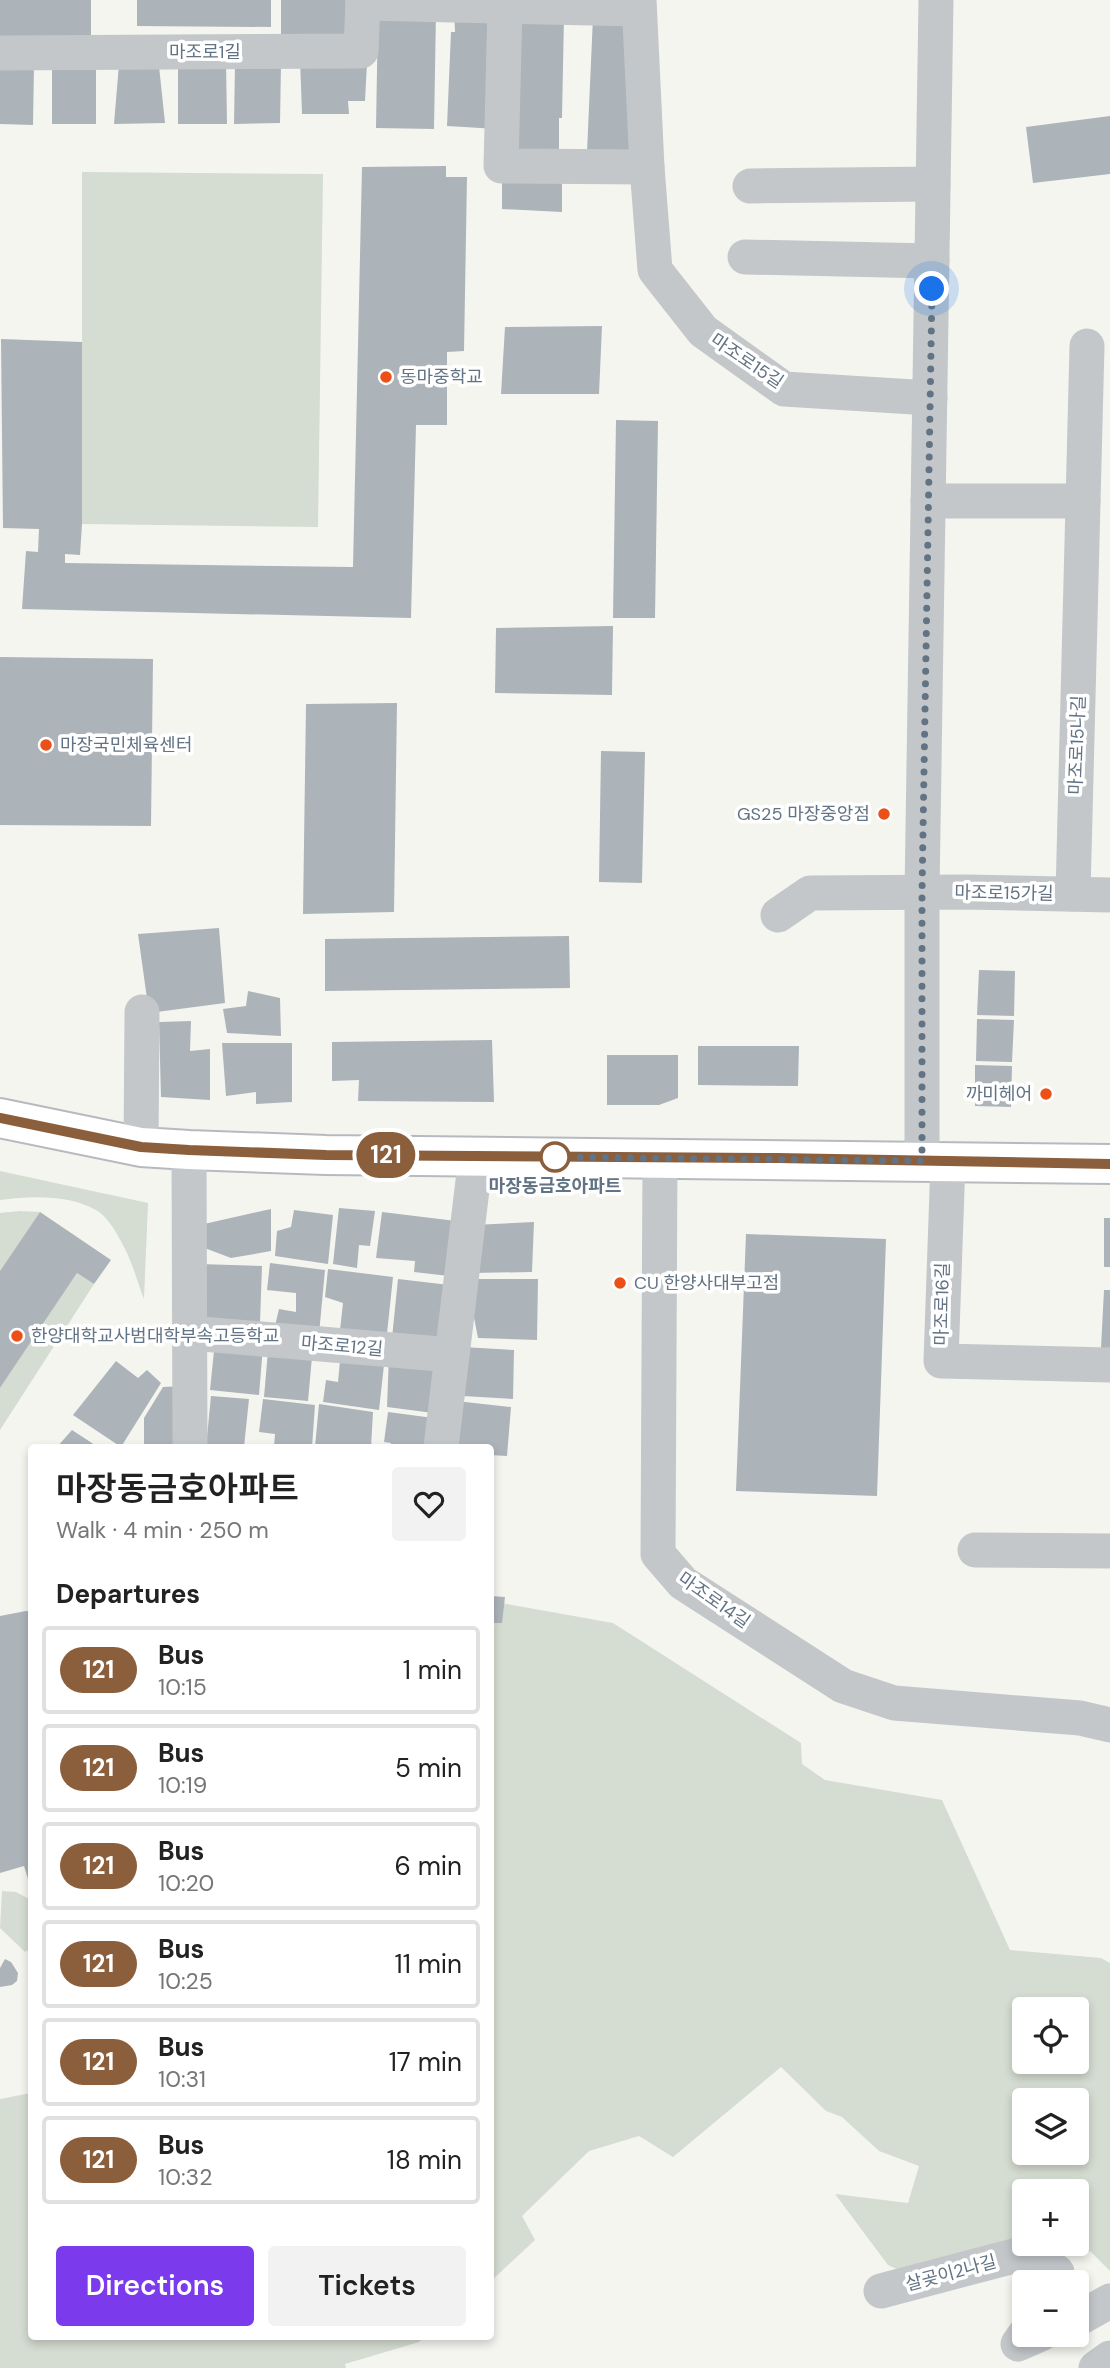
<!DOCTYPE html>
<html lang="en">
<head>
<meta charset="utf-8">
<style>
  body { margin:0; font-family:"DM Sans","Noto Sans KR",sans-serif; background:#f2f2f2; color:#222; height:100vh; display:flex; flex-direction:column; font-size:26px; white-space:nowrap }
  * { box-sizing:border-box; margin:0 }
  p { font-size:23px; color:#767676 }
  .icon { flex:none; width:38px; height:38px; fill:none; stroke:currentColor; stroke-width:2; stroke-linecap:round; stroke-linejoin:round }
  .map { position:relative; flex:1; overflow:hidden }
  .sheet { position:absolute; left:28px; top:1444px; width:466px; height:896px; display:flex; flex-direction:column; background:#fff; border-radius:7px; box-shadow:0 4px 10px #0003 }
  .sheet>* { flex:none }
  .badge { padding:0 14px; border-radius:23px; font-size:24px; line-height:46px }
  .fabs { position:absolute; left:1012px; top:1997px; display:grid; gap:14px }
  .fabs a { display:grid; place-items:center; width:77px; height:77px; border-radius:7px; background:#fff; box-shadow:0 4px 10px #0003; font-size:35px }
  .you { position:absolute; width:35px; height:35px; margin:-18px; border:5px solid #fff; border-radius:50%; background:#1a73e8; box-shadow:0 0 0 10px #1a73e833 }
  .map>.badge { position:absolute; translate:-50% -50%; box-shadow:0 0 0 4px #fff }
  h2 { padding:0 28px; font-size:26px; line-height:63px }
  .round { display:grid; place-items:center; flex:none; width:74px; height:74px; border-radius:7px; background:#f2f2f2 }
  .summary { display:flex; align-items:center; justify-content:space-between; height:119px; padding:0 28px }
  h1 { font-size:33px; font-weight:600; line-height:52px }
  .button { display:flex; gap:14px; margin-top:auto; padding:14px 28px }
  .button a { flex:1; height:80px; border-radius:7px; background:#7c3aed; color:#fff; font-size:28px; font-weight:600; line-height:80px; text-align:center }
  .button a+a { background:#f2f2f2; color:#222 }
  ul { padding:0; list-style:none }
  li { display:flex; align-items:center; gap:21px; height:88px; margin:0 14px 10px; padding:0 14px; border:4px solid #e0e0e0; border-radius:7px }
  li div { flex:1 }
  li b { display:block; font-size:26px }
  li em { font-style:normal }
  li .badge { min-width:77px; font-weight:700; text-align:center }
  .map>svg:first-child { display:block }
  .green { fill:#d5dcd1; fill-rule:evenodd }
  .building { fill:#acb3b9 }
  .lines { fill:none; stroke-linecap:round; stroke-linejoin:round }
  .secondary-casing { stroke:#b6babf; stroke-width:42 }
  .minor { stroke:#c4c7ca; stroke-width:35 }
  .secondary { stroke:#fff; stroke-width:38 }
  .line-casing { stroke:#fff; stroke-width:16 }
  .line { stroke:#8b5e3c; stroke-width:10 }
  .walk { stroke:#627383; stroke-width:7; stroke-dasharray:0 12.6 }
  .poi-dot { fill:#ec5019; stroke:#fff; stroke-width:2.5 }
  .stop-dot { fill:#fff; stroke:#8b5e3c; stroke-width:3.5 }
  .labels { text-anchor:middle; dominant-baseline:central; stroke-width:7; stroke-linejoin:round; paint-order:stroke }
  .street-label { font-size:18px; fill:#627383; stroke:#fff }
  .poi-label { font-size:18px; fill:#627383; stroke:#fff; text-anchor:start }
  .stop-label { font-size:18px; font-weight:bold; fill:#627383; stroke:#fff }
</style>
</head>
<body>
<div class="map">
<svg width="1110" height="2368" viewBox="0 0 1110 2368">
  <rect width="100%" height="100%" fill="#f5f5f0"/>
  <g class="green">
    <path d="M82,172L323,174L318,527L82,524Z"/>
    <path d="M0,1171L148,1203L144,1299C138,1284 134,1268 127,1253C120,1239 110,1218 96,1210C68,1194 30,1196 0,1200Z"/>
    <path d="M20,1211L40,1212L0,1271V1213Z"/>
    <path d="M77,1273L94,1284L0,1430V1388Z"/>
    <path d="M496,1602L613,1623L801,1743L802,1764L825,1780L942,1800L1010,1950L1101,1958L1110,1963V2271L1091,2252L1063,2244H1076V2191H1024V2244H1057L1003,2245L910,2275L888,2265L835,2194L908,2203L919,2166L879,2151L842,2117L826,2111L781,2067L673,2157L639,2136L589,2151L522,2216L535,2240L490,2282V1682ZM1024,2009H1076V2062H1024ZM1024,2100H1076V2152H1024Z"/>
    <path d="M2,1891L16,1892L31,1900V1948L25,1952L0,1928Z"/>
    <path d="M31,2093L32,2336H426L419,2342L345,2364L346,2368H0V2099Z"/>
  </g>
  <g class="building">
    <path d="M0,0H91V39L0,36Z"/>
    <path d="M137,0H271V27L137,26Z"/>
    <path d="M281,0H356L355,37H281Z"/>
    <path d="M454,8L491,11L497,129L447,126L451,32H455Z"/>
    <path d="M378,11L436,12L434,129L376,128Z"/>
    <path d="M520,15L564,16L562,118H559V151L515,150Z"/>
    <path d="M593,17L636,18L633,154L587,152Z"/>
    <path d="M300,59L367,63L365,101H348L349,114H302Z"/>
    <path d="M178,62H226L227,124H178Z"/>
    <path d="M119,64L159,66L165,123L114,124Z"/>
    <path d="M235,64H281L280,123L234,124Z"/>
    <path d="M0,65H34L33,125L0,124Z"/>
    <rect x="52" y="65" width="44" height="59"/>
    <path d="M1110,116V174L1033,183L1026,127Z"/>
    <path d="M446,166V177H467L464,351L447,352V425H416L411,618L22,609L26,551L38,552L39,529L3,528L1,339L82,342V524L80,555L65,554V563L353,567L362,167Z"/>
    <path d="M502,180L562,183V212L502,209Z"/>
    <path d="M602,326L599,394H501L505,327Z"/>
    <path d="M616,420L658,421L655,618H613Z"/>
    <path d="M613,626L612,695L495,693L496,628Z"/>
    <path d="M0,657L153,659L151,826L0,825Z"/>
    <path d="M397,703L394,912L303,914L306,704Z"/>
    <path d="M601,751L645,752L642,883L599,882Z"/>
    <path d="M219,928L225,1003L149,1013L138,934Z"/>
    <path d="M569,936L570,988L325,991V939Z"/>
    <path d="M979,970L1015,971L1014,1016L977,1015Z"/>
    <path d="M248,991L280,998L281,1036L227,1033L223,1009L246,1006Z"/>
    <path d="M977,1019L1014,1020L1012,1062L976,1061Z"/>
    <path d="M191,1021L190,1051L210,1049V1100L161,1097L159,1022Z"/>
    <path d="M492,1040L494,1102L358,1101L359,1080L332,1081V1042Z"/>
    <path d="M222,1043H292V1102L256,1104V1092L226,1096Z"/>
    <path d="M698,1046H799L798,1086L698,1085Z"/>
    <path d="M607,1055H678V1098L659,1105H607Z"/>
    <path d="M975,1065L1012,1066L1011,1107L975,1106Z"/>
    <path d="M339,1208L375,1211L370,1246L359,1245L357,1268L333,1264Z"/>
    <path d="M271,1209V1251L231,1258L202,1247L204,1224Z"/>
    <path d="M294,1210L333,1215L328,1264L275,1256L277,1231L291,1227Z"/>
    <path d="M40,1212L111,1260L94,1284L77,1273L0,1388V1271Z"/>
    <path d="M382,1212L456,1221L449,1276L414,1272L415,1261L376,1258Z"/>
    <rect x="1104" y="1218" width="6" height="49"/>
    <path d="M534,1222L532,1272L472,1273L473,1225Z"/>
    <path d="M746,1234L886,1239L877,1496L736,1491Z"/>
    <path d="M270,1263L325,1270L319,1334L274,1330L279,1309L296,1312V1293L267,1290Z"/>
    <path d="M199,1264L262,1266L260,1323L195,1324Z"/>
    <path d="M328,1269L393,1277L386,1343L339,1339L343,1303L325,1297Z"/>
    <path d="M398,1279L449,1285L440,1345L392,1338Z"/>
    <path d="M471,1279H538L537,1340L478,1338L470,1297Z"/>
    <path d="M1104,1290H1110V1348H1101Z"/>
    <path d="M215,1341L263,1346L259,1395L210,1390Z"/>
    <path d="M463,1347L514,1350L513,1399L463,1396Z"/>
    <path d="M341,1350L385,1356L379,1410L323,1402L326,1380L338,1382Z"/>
    <path d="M268,1351L312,1357L308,1401L264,1397Z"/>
    <path d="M389,1356L437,1364L433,1413L387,1407Z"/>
    <path d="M116,1361L138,1378L147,1370L161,1383L121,1447L73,1415Z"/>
    <path d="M186,1386L185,1447H144V1418L163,1387Z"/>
    <path d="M211,1396L249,1399L244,1447H206Z"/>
    <path d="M263,1399L315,1405L312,1447H274L275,1434L259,1432Z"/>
    <path d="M456,1401L511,1407L507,1456L490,1455V1447H452Z"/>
    <path d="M319,1404L373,1412L371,1447H315Z"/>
    <path d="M388,1412L441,1419L438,1447H391V1443L384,1442Z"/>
    <path d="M72,1430L98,1447H57Z"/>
    <path d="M490,1596L505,1597L502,1623H490Z"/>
    <path d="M26,1611L32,1612V1881L29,1882L24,1866L0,1873V1616Z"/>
    <path d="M5,1959L11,1962L18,1973L17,1981L12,1985L0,1987V1968Z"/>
  </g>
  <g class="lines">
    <g class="secondary-casing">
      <path id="secondary" d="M0,1118L141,1147L189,1150L326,1155L1110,1164"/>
    </g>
    <g class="minor">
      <path d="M639,0L647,167L655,270L703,331L784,389L930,398"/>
      <path d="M363,3L639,9"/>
      <path d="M505,6L501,166L647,167"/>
      <path d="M0,53L361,51L363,0"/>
      <path d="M750,186L933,184"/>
      <path d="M745,257L932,261"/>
      <path d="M928,501H1083"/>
      <path d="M1073,894L1087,346"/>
      <path d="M778,915L810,893L966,892L1110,895"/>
      <path d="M141,1147L142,1012"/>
      <path d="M189,1150L190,1447"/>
      <path d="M660,1158L658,1554L683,1583L843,1686L894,1703L1080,1718L1110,1725"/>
      <path d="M922,1161V892L936,0"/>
      <path d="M948,1161L941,1361L1110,1365"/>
      <path d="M190,1333L452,1355"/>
      <path d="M441,1447L476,1156"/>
      <path d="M975,1550L1110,1551"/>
      <path d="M881,2291L1025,2253L1057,2272L1055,2282"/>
      <path d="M1076,2320L1110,2301"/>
      <path d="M1025,2334L1018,2344L1041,2334"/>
      <path d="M1096,2368L1110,2358"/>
    </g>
    <use href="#secondary" class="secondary"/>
  </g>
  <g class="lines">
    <g class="line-casing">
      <path id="line" d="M0,1118L141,1147L189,1150L326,1155L777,1158L1110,1164"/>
    </g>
    <use href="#line" class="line"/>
    <path class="walk" d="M555,1157L922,1161V892L932,289"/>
  </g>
  <g class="poi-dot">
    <circle cx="386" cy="377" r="7"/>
    <circle cx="46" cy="745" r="7"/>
    <circle cx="884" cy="814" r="7"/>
    <circle cx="1046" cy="1094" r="7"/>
    <circle cx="620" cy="1283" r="7"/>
    <circle cx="17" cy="1336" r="7"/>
  </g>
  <circle class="stop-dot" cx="555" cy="1157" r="14"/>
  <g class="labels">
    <g class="street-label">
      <text x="205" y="52">마조로1길</text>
      <text transform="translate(747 361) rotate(34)">마조로15길</text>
      <text transform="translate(1077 745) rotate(-88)">마조로15나길</text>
      <text transform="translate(1004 893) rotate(1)">마조로15가길</text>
      <text transform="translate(942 1304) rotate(-89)">마조로16길</text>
      <text transform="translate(342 1346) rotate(5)">마조로12길</text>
      <text transform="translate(714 1600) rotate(35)">마조로14길</text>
      <text transform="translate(951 2273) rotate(-15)">살곶이2나길</text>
    </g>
    <g class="poi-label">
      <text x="400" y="377">동마중학교</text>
      <text x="60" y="745">마장국민체육센터</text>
      <text x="870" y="814" text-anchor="end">GS25 마장중앙점</text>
      <text x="1032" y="1094" text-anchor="end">까미헤어</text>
      <text x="634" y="1283">CU 한양사대부고점</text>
      <text x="31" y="1336">한양대학교사범대학부속고등학교</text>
    </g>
    <g class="stop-label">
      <text x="555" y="1186">마장동금호아파트</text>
    </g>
  </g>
</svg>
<div class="fabs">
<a><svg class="icon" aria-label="locate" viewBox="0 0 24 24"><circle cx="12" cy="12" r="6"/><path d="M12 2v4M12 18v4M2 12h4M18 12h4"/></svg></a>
<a><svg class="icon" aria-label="layers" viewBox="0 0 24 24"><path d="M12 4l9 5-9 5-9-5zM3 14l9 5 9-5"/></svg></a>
<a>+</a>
<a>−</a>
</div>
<div class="you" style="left:932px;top:289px"></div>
<b class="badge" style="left:386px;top:1155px;background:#8b5e3c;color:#fff">121</b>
<section class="sheet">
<div class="summary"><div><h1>마장동금호아파트</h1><p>Walk · 4 min · 250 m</p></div><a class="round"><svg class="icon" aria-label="heart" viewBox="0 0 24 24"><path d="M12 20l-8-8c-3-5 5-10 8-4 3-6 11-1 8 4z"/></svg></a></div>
<h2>Departures</h2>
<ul>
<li><span class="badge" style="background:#8b5e3c;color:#fff">121</span><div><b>Bus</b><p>10:15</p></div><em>1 min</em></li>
<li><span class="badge" style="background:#8b5e3c;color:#fff">121</span><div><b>Bus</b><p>10:19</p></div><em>5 min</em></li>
<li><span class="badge" style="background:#8b5e3c;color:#fff">121</span><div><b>Bus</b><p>10:20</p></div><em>6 min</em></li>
<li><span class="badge" style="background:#8b5e3c;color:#fff">121</span><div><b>Bus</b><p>10:25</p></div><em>11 min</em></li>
<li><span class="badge" style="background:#8b5e3c;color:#fff">121</span><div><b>Bus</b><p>10:31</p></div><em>17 min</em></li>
<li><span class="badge" style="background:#8b5e3c;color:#fff">121</span><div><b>Bus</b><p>10:32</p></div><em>18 min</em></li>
</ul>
<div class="button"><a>Directions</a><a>Tickets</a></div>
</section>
</div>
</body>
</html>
